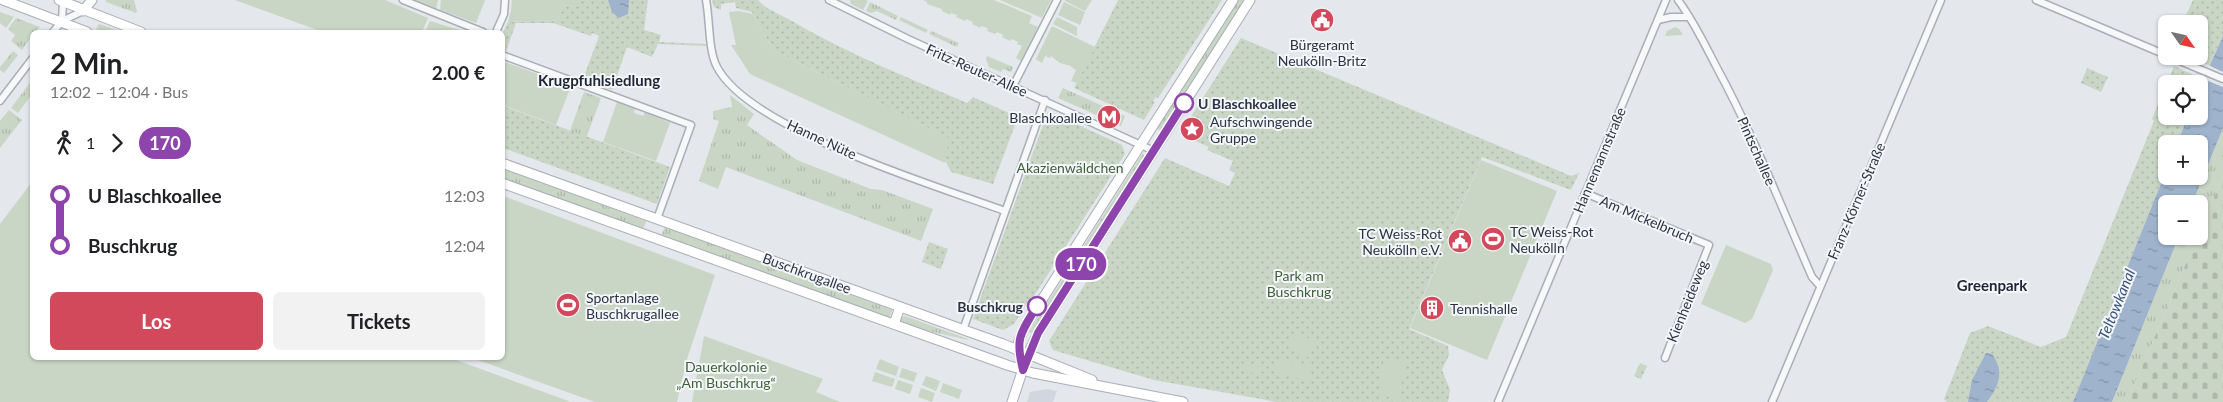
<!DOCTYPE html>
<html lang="de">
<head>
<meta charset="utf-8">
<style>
  body { margin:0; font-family:Lato,sans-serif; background:#f2f2f2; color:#202124; height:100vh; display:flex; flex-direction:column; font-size:19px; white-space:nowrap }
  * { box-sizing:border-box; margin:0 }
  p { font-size:16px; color:#757577 }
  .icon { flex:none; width:28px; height:28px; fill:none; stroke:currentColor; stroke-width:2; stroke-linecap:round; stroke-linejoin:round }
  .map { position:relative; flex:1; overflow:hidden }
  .sheet { position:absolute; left:30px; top:30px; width:475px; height:330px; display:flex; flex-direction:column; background:#fff; border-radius:8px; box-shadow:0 1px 4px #0004 }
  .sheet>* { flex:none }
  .badge { padding:0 10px; border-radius:16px; font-size:18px; line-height:32px }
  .needle { width:32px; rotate:124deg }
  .buttons { position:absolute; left:2158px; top:15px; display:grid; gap:10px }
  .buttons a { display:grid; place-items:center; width:50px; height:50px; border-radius:8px; background:#fff; box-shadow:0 1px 4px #0004; font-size:25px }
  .map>.badge { position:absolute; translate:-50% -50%; box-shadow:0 0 0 2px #fff }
  .legs { display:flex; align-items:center; gap:8px; height:55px; padding:0 20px; font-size:16px }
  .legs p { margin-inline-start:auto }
  .summary { display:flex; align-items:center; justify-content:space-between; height:85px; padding:0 20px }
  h1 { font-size:28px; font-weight:700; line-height:38px }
  .primary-button { display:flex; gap:10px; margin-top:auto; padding:10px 20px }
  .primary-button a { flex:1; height:58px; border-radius:8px; background:#d1495b; color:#fff; font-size:20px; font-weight:700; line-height:58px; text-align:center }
  .primary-button a+a { background:#f2f2f2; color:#202124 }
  ul { padding:0 20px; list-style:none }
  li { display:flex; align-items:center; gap:18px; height:50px; font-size:19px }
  li i { display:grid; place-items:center; width:8px; height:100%; margin:0 6px; background:currentColor }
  li i::after { content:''; width:12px; height:12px; margin:-6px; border:4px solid; border-radius:50%; background:#fff }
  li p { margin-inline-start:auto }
  li:first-child i { background:linear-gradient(#0000 50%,currentColor 0) }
  li:last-child i { background:linear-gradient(currentColor 50%,#0000 0) }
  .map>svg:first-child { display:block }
  .built { fill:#d2d6de }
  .grass { fill:url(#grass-tufts) }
  .cemetery { fill:url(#cemetery-stones) }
  .park { fill:url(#park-dots) }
  .garden { fill:#c9d6c5 }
  .water { fill:url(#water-ripples) }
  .pier { fill:#e4e7ec }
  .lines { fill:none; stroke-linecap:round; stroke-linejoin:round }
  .street-casing { stroke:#a9aeb7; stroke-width:9 }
  .secondary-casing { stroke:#a9aeb7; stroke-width:11 }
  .street { stroke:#f7f8fa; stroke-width:6 }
  .secondary { stroke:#fff; stroke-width:9 }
  .line-1-casing { stroke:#fff; stroke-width:11 }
  .line-1 { stroke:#8e44ad; stroke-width:8 }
  .stop-1-dot { fill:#fff; stroke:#8e44ad; stroke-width:2.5 }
  .labels { text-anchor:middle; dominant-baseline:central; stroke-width:4; stroke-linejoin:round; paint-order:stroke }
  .poi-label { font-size:14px; fill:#2b3445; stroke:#f4f6f9; text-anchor:start }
  .street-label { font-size:14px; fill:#2b3445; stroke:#f4f6f9 }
  .stop-label { font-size:14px; font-weight:bold; fill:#2b3445; stroke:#f4f6f9; text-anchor:start }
  .park-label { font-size:14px; fill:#3f6138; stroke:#f4f6f9 }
  .neighbourhood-label { font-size:15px; font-weight:bold; fill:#1d2536; stroke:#f4f6f9 }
  .water-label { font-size:15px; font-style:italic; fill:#34527a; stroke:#f4f6f9 }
</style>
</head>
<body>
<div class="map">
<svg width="2223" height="402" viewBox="0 0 2223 402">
  <defs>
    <pattern id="grass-tufts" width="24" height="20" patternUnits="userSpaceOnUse" patternTransform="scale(1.25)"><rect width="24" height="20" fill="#c9d6c5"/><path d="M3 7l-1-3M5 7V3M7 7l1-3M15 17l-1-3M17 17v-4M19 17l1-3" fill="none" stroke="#adb8ab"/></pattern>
    <pattern id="cemetery-stones" width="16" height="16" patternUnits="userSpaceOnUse" patternTransform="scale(1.25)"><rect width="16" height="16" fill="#c9d6c5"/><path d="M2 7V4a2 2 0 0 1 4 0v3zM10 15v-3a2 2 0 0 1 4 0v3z" fill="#adb8ab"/></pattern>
    <pattern id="park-dots" width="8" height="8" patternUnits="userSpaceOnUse" patternTransform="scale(1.25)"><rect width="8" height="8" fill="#c9d6c5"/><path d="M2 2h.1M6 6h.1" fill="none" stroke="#adb8ab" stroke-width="1.8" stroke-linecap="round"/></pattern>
    <pattern id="water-ripples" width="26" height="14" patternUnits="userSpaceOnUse" patternTransform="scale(1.25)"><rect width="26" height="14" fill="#9fb4cc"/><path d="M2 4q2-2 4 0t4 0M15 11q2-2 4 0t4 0" fill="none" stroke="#8293a7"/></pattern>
  </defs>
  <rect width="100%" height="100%" fill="#e4e7ec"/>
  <path class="built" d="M1048,389L1057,391L1053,402H1027L1030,392Z"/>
  <g class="grass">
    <path d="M106,0H134L137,11L136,13L106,2Z"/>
    <path d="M850,0H866L868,1L863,10L851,4Z"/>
    <path d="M1238,0H1245L1162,131L1156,128Z"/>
    <path d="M870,2L898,16L896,20L877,11L871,13L866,11Z"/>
    <path d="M0,12L14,17L6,28L0,23Z"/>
    <path d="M901,17L928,30L926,33L899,20Z"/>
    <path d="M16,18L40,27L35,32H32V36L22,50L11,41L15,35L8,29Z"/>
    <path d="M99,24L122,32H124H105L96,29Z"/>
    <path d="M1675,27L1679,29L1683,35L1665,36L1667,31Z"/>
    <path d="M931,31L959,43L957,47L929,34Z"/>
    <path d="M13,51L18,55L4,73L0,70V67Z"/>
    <path d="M987,56L1013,67L1011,72L1003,69L1001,72L989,67L986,59Z"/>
    <path d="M32,80V94L18,113L11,108Z"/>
    <path d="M1063,88L1125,116L1121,126L1058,98Z"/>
    <path d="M584,92L601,98L587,136L584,140L570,131Z"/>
    <path d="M730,95L754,114L747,125L797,160L871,189L882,190L933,209L921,241L726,167L718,189L699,181L719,121L713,119V111L732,107Z"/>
    <path d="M9,110L22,120L0,148V121Z"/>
    <path d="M2223,128V177L2199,234V204H2192Z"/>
    <path d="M1143,153L1145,157L1033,333L1029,332Z"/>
    <path d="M502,168L646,221L643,230L503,178Z"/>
    <path d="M665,227L892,310V311L889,319L661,236Z"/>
    <path d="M2179,236H2198L2127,402H2112Z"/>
    <path d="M905,316L968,339V340L907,326L900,323V318Z"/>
  </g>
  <path class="cemetery" d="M2223,177V402H2127Z"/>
  <g class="park">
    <path d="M575,0H648L644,30L661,35L659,42L706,44V46L658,44L652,57L627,47L612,90L583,79L599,36L592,33L591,36L553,23H516L506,51L503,49L502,35L508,22L558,20L564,5L575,7Z"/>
    <path d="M712,0H758C767,10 778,13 790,20C846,53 907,77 967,103L973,97L1018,117L993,184L951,172L945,160L948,138L773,50L752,12L736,8L735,2L721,4V10L714,7Z"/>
    <path d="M1118,0H1222L1158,98L1156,97L1153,101L1155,102L1144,120L1074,88Z"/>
    <path d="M2193,0H2223V36L2210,66L2187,56H2199V24H2182Z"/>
    <path d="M1241,38L1571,176L1579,173L1571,190L1482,157L1409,329L1448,346L1449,355L1442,370L1450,390L1448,402H1277L1154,380L1053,350L1049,341L1165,158L1229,186L1235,173L1229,170L1233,161L1207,150L1209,147L1180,134Z"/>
    <path d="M2174,66L2203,79L2199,90V84H2167Z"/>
    <path d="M2087,68L2108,77L2101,92L2081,83Z"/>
    <path d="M2166,85V116H2188L2177,144H2166V171L2073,402H1947L1944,399L1970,333L1988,326L2041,347L2066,337L2154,121L2152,119Z"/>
    <path d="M503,106L670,167L657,204L503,148Z"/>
    <path d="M1048,111L1122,145L1125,154L1034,296L1031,297L1014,324L1003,330L973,319Z"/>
    <path d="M929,242L948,249L941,269L922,262Z"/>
    <path d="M1640,363L1647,366L1641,379L1634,376Z"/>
  </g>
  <g class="garden">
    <path d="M235,0H385L428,18L422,32H323Z"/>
    <path d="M414,0H438L436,10Z"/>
    <path d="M441,0H485L476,23L440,10Z"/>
    <path d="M512,0H575V7L564,5L558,20L508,22L511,11Z"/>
    <path d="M923,0H994L1032,16L1029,23L1038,27L1021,61L1016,58L1022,46L1017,44L1018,42L1012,39L1010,41L1002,37L1003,35L997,32L995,34L987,31L988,28L981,26L980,28L972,24L973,22L966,19L965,21L956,17L957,15L951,13L950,15L942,11V9L927,4V2Z"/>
    <path d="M1000,0H1051L1042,18Z"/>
    <path d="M1092,0L1085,11L1065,1V0Z"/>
    <path d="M1064,2L1085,12L1080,25L1058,15Z"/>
    <path d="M739,11L753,14L773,50L949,138L945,163L750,74L731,45H736L729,12Z"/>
    <path d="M1057,17L1077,27V36L1053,24Z"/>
    <path d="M430,21L466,32H425Z"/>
    <path d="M1052,26L1095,47L1077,83L1071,81L1076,70L1071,67V66L1060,63L1051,56L1050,58L1045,56L1042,63L1036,59Z"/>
    <path d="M502,61L571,86L556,125L503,105Z"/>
    <path d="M617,102L635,108L634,113L643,116L645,112L670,123L656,161L603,142Z"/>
    <path d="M1481,160L1557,191L1487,360L1410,328Z"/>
    <path d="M32,182V358H451L571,402H0V224Z"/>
    <path d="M503,196L715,275L687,359L677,402H595L472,358H502Z"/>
    <path d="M1726,245L1771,264L1773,270L1752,319L1745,323L1701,304Z"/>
    <path d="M1298,331L1317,345L1306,359L1287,345Z"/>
    <path d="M704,336L823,379L816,392L840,402H692Z"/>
    <path d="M1384,358L1406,362L1399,399L1378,395Z"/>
    <path d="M880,359L899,367L896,376L876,369Z"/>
    <path d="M1278,359L1311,365L1309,380L1275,374Z"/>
    <path d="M1243,364L1263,368L1261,374L1242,371Z"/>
    <path d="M902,368L917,373L914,382L899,377Z"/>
    <path d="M875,372L895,379L892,387L872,381Z"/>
    <path d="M926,376L940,381L936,391L922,385Z"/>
    <path d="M898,380L913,385L910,394L895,389Z"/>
    <path d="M943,383L962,390L959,399L940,392Z"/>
    <path d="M921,388L935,393L932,402L918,397Z"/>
  </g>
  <g class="water">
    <path d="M608,0H629L628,14L619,18L612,12Z"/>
    <path d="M2223,36V128L2192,204H2166V236H2179L2112,402H2073L2166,171V176H2199V144H2177L2188,116H2199V90Z"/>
    <path d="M1986,353L1992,354C2005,372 1999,385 1987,402H1968L1972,380Z"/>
  </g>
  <path class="pier" d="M2208,65L2223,72V87L2201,78Z"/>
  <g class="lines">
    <g class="street-casing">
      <g id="street">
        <path d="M403,0L483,32"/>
        <path d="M706,0C710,20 708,50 717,67C750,130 937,186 1005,211"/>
        <path d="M829,0L908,39L1154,151"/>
        <path d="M1678,0C1693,20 1704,43 1716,66C1753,134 1781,206 1812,277L1820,286"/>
        <path d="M2036,0L2166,55"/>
        <path d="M1658,20L1671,17H1689"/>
        <path d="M62,21L63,2"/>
        <path d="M53,32L62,21L83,11"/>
        <path d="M496,32L504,14L505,0"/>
        <path d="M502,55L691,125L657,219"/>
        <path d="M2168,56L2223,79"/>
        <path d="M1013,86L1057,0"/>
        <path d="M0,101L32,59"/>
        <path d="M1585,193L1709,245L1665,358"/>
        <path d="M963,330L1045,100"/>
        <path d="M1498,402L1666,0"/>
        <path d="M1772,402L1941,0"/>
      </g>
    </g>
    <g class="secondary-casing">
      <g id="secondary">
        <path d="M3,0L87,32"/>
        <path d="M59,0L141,32"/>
        <path d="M83,11L92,0"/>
        <path d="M502,163L1003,344L1092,380"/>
        <path d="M502,183L1007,365L1033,373L1183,402"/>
        <path d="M894,324L900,307"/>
        <path d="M1023,370L1018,344L1024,328L1233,0"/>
        <path d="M1012,402L1028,354L1038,333L1250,0"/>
      </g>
    </g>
    <use href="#street" class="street"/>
    <use href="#secondary" class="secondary"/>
  </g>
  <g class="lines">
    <g class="line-1-casing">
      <path id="line-1" d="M1037,306C1020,334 1015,338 1023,370L1038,333L1184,103"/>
    </g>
    <use href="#line-1" class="line-1"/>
  </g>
  <defs>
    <g id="civic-disc" transform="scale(1.25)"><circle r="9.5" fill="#d1495b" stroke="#f4f6f9"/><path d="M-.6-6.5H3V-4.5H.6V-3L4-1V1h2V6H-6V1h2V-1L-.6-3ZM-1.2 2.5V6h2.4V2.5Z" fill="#fff"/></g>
    <g id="metro-disc" transform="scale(1.25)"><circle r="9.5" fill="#d1495b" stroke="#f4f6f9"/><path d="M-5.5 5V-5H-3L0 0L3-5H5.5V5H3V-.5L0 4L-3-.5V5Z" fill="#fff"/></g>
    <g id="sight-disc" transform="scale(1.25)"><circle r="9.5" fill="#d1495b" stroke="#f4f6f9"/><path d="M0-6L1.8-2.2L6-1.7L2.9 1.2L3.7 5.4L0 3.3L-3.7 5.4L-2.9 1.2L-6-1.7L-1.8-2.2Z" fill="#fff"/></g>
    <g id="stadium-disc" transform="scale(1.25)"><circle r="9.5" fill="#d1495b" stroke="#f4f6f9"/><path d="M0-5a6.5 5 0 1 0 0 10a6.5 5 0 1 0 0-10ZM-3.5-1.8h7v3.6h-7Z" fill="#fff"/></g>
    <g id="building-disc" transform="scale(1.25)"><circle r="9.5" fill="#d1495b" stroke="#f4f6f9"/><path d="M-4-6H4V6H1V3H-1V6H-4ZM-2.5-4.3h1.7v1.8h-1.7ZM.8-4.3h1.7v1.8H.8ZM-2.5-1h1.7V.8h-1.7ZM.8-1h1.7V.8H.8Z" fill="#fff"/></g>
  </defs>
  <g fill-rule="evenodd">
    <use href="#civic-disc" x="1322" y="20"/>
    <use href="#metro-disc" x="1109" y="117"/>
    <use href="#sight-disc" x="1192" y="129"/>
    <use href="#stadium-disc" x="1493" y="239"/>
    <use href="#civic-disc" x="1460" y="241"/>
    <use href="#stadium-disc" x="568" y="305"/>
    <use href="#building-disc" x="1432" y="308"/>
  </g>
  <g class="stop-1-dot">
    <circle cx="1184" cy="103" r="9"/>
    <circle cx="1037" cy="306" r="9"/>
  </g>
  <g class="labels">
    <g class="poi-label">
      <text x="1322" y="44" text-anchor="middle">Bürgeramt<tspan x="1322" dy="16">Neukölln-Britz</tspan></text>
      <text x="1092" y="117" text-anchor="end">Blaschkoallee</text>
      <text x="1210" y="121">Aufschwingende<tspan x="1210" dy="16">Gruppe</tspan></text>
      <text x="1510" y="231">TC Weiss-Rot<tspan x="1510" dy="16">Neukölln</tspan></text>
      <text x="1442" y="233" text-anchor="end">TC Weiss-Rot<tspan x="1442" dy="16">Neukölln e.V.</tspan></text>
      <text x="586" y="297">Sportanlage<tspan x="586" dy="16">Buschkrugallee</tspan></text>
      <text x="1450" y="308">Tennishalle</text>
    </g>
    <g class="street-label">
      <text transform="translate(977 70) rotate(24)">Fritz-Reuter-Allee</text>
      <text transform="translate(822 139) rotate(25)">Hanne Nüte</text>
      <text transform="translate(1757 151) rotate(66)">Pintschallee</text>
      <text transform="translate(1599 160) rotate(-67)">Hannemannstraße</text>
      <text transform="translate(1856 201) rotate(-67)">Franz-Körner-Straße</text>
      <text transform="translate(1647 219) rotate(23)">Am Mickelbruch</text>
      <text transform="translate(807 273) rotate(20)">Buschkrugallee</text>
      <text transform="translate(1687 301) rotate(-68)">Kienheideweg</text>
    </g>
    <g class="stop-label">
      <text x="1198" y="103">U Blaschkoallee</text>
      <text x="1023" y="306" text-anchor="end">Buschkrug</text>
    </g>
    <g class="park-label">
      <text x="1070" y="167">Akazienwäldchen</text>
      <text x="1299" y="275">Park am<tspan x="1299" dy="16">Buschkrug</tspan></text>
      <text x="726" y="366">Dauerkolonie<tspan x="726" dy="16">„Am Buschkrug“</tspan></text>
    </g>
    <g class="neighbourhood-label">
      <text x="599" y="80">Krugpfuhlsiedlung</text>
      <text x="1992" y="285">Greenpark</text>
    </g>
    <g class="water-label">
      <text transform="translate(2116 304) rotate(-68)">Teltowkanal</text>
    </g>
  </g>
</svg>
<div class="buttons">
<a><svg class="needle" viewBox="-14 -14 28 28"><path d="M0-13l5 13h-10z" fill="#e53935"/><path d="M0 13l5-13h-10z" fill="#757577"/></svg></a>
<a><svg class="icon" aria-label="locate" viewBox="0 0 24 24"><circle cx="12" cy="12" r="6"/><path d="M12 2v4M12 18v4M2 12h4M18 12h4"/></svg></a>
<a>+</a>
<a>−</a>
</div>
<b class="badge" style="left:1081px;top:264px;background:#8e44ad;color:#fff">170</b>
<section class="sheet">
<div class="summary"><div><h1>2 Min.</h1><p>12:02 – 12:04 · Bus</p></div><b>2.00 €</b></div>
<div class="legs"><svg class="icon" aria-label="walk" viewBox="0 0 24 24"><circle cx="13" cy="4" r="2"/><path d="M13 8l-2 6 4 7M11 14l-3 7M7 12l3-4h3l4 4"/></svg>1<svg class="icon" aria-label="forward" viewBox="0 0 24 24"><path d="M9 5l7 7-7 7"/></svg><b class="badge" style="background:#8e44ad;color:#fff">170</b></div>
<ul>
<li><i style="color:#8e44ad"></i><b>U Blaschkoallee</b><p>12:03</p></li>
<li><i style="color:#8e44ad"></i><b>Buschkrug</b><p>12:04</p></li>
</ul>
<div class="primary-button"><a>Los</a><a>Tickets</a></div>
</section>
</div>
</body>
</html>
